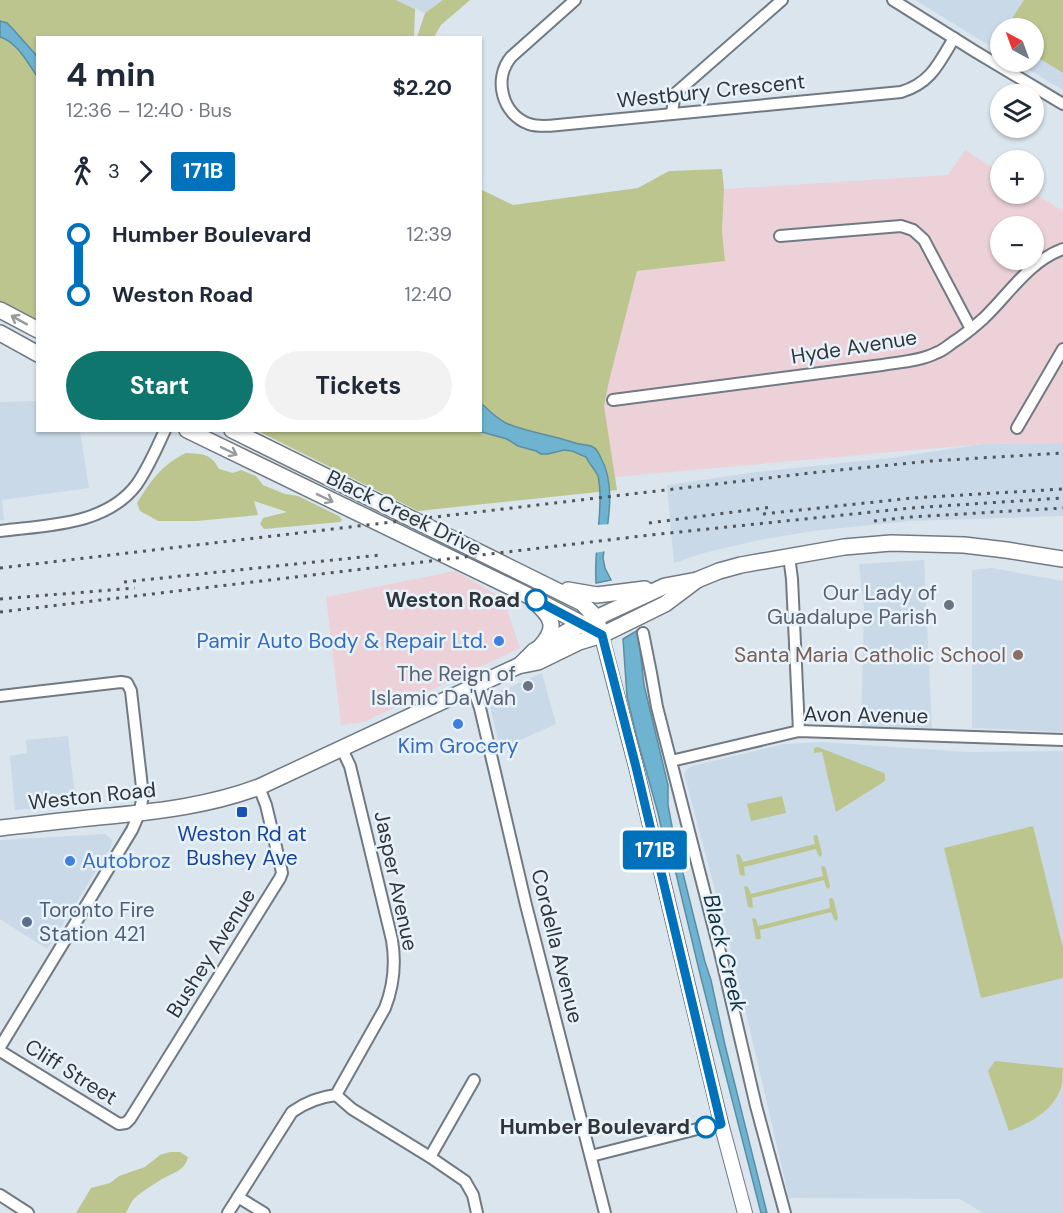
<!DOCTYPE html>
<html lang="en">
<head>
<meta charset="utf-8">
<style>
  body { margin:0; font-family:"DM Sans",sans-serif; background:#f2f2f3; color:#1f2937; height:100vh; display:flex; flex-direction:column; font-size:22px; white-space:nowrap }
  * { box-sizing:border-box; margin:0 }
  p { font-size:20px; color:#747a83 }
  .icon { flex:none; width:33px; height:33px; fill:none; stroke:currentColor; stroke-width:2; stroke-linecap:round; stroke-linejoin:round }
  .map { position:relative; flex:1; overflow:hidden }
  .sheet { position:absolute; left:36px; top:36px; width:446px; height:396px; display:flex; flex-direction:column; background:#fff; border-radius:0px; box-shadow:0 2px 4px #0004 }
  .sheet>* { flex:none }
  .badge { padding:0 12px; border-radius:4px; font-size:21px; line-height:39px }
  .needle { width:39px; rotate:319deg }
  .buttons { position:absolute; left:990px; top:18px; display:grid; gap:12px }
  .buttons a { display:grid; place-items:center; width:54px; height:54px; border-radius:50%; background:#fff; box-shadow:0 2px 4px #0004; font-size:30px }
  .map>.badge { position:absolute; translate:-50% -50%; box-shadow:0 0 0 3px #fff }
  .legs { display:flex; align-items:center; gap:9px; height:66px; padding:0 30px; font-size:20px }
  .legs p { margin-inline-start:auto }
  .headline { display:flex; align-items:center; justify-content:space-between; height:102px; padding:0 30px }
  h1 { font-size:33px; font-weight:700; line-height:45px }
  .cta { display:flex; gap:12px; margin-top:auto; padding:12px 30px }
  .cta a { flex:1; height:69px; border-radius:36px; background:#0f766e; color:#fff; font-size:24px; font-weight:700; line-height:69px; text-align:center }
  .cta a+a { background:#f2f2f3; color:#1f2937 }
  ul { padding:0 30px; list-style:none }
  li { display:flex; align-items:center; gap:21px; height:60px; font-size:22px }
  li i { display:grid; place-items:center; width:9px; height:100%; margin:0 8px; background:currentColor }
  li i::after { content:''; width:15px; height:15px; margin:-8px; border:4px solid; border-radius:50%; background:#fff }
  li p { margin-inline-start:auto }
  li:first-child i { background:linear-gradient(#0000 50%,currentColor 0) }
  li:last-child i { background:linear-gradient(currentColor 50%,#0000 0) }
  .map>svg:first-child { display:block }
  .built { fill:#c9d9e7 }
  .industrial { fill:#ecd2d8; fill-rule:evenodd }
  .green { fill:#bcc58d }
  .water { fill:#6eb3d0; stroke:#5c8da3; stroke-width:1.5 }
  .pier { fill:#dbe5ee }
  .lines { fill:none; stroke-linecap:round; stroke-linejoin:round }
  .minor-casing { stroke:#717a82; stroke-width:14 }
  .tertiary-casing { stroke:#717a82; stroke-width:16 }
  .secondary-casing { stroke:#717a82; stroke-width:18 }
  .minor { stroke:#fff; stroke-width:10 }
  .tertiary { stroke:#fff; stroke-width:14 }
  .secondary { stroke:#fff; stroke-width:15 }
  .rail { stroke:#51565b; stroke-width:3; stroke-dasharray:3 6; stroke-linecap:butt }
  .oneway { stroke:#989a9c }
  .line-1-casing { stroke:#fff; stroke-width:14 }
  .line-1 { stroke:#0072bc; stroke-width:9 }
  .stop-1-dot { fill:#fff; stroke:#0072bc; stroke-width:3 }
  .worship-dot { fill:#6b7280; stroke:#e8f2fb; stroke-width:2 }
  .shop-dot { fill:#3f7fe0; stroke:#e8f2fb; stroke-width:2 }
  .education-dot { fill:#8d6e63; stroke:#e8f2fb; stroke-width:2 }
  .transit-dot { fill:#1a4fb4; stroke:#e8f2fb; stroke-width:2 }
  .service-dot { fill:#5c6f8a; stroke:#e8f2fb; stroke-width:2 }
  .labels { text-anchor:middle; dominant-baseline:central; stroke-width:5; stroke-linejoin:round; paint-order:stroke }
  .street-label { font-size:21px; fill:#313539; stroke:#e8f2fb }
  .worship-label { font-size:21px; fill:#5b616d; stroke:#e8f2fb; text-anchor:end }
  .stop-label { font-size:21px; font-weight:bold; fill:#313539; stroke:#e8f2fb; text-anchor:end }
  .shop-label { font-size:21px; fill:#366cbe; stroke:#e8f2fb; text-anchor:end }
  .education-label { font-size:21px; fill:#785e54; stroke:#e8f2fb; text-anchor:end }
  .transit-label { font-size:21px; fill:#164399; stroke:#e8f2fb }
  .service-label { font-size:21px; fill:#4e5e75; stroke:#e8f2fb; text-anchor:start }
  .water-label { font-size:22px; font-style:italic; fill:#10313e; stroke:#e8f2fb }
</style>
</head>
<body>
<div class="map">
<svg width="1063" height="1213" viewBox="0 0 1063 1213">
  <rect width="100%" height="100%" fill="#dbe5ee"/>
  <g class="built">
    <path d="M396,0H443L425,13Z"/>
    <path d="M915,0H1063V90L1016,62H1034V28H1000V52Z"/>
    <path d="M37,401L38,430L80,431L89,488L2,500L4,520H0V402Z"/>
    <path d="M1063,443V516L910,521L812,531L759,540L704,553L674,563L667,485L757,472L890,458L983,444Z"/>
    <path d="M924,560L932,728L861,726L864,609L859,564Z"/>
    <path d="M992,568L1063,581V732L972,728V570Z"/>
    <path d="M542,673L556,724L500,749L488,697Z"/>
    <path d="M68,736L76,805L15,810L10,756L27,753L26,740Z"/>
    <path d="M822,742L967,752L1063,751V1213H983L960,1199L789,1198L733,957L684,774L687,769L692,766L784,744Z"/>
    <path d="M105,834L112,840L111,847L47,949L0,919V840Z"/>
  </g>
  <g class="industrial">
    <path d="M965,150L1000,172V194L1034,193L1063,211V443L983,444L615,477L603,406L609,381L637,271L725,260L722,231L724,189L948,175ZM1000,226H1034V260H1000Z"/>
    <path d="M455,571L503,598L520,648L364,722L341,725L326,597Z"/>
  </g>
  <g class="green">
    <path d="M0,0H396L415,9L414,37L38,38L37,323L0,302Z"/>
    <path d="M443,0H470L441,25L434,37H417L425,13Z"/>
    <path d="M1024,0H1063V73L1034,55V28H1006Z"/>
    <path d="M722,169L724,189L722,231L725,261L637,271L609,381L604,406L617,490L418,511L258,431L480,430V189L513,205L638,188L669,171Z"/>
    <path d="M186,453C202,454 211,453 219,469L233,473L241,470L256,476L263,485L285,494L298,496L339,516L342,520L340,522L264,529L260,524L263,518L287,512L254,501L258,515L197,521H158L140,511L137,503C151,481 161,465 186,453Z"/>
    <path d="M818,747L884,773L885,775V781L836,812L822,752L814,753V748Z"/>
    <path d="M782,796L786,813L751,821L747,804Z"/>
    <path d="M1033,826L1063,948V978L981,998L944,848Z"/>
    <path d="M815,835H817L818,837L822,854L821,857L818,855L816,849L744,867L745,875L743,876L740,875L736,854L740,855L743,862L815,844L813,836Z"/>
    <path d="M823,866L825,867L826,869L830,886L829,889L826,887L824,880L752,898L753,907L751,908L748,907L744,886L748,887L751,894L823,876L821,867Z"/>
    <path d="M831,898L833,899L834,901L838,918L836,921L834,919L831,912L760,930L761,939H756L752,918L756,919L758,926L830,908L829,899Z"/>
    <path d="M995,1061L1063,1068C1062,1074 1063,1082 1061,1088C1053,1111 1030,1123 1009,1131L988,1071Z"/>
    <path d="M170,1152H180L188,1157C185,1170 175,1172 164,1178C157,1182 138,1194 133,1200C130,1204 128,1209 126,1213H76L91,1188L110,1183L119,1176L145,1167L160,1155Z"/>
  </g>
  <g class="water">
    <path d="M0,21L7,23L12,28L37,56V76C27,62 17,42 0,37Z"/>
    <path d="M483,405C491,412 498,420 508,424C530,433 553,435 575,443C580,445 588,444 593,447C597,449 599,454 601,458C617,487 607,526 603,558L605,568L611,580L596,583C594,555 600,527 600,499C600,492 600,484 598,476C595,469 589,464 586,457L572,451L564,450L548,454H541L536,451L518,446L507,439L478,431L480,430V412L482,409L480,407Z"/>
    <path d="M638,630L644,685L668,785V805L674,837L705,962L711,980L725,1045L767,1213H761L700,974L668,840L663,836L658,813L637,738L627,697L623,639Z"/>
  </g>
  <path class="pier" d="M610,524L607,551L593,553L596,525Z"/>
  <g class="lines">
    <g class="minor-casing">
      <g id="minor">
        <path d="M575,0L511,57C493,79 502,114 529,124C538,127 549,126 558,125L901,92C931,83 939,63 954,38"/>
        <path d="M893,0L976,52L1063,104"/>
        <path d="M672,114L674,98L677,92L782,0"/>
        <path d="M780,236L901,226L913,230L924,240L971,329"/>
        <path d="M613,400L882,365C900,362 920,361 936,353C942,351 947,347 952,343C963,336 974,327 984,318C1010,293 1028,262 1063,249"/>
        <path d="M1017,428L1063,349"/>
        <path d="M0,531C46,525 106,526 137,484C148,468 157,448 165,430"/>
        <path d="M789,556L792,579L799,731"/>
        <path d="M643,633L651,673L657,707L720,952L756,1106L785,1213"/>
        <path d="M473,688L480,708L526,905L605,1213"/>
        <path d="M0,696L121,682L127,683L131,691L143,796L139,814L132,830L0,1047"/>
        <path d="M671,761L799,731L1063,740"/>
        <path d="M0,1051L119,1124L126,1123L130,1119L280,878L282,873L281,868L266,805L259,787"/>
        <path d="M336,1095L385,1008C394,985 396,964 392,940L350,766L342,749"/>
        <path d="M336,1095L352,1109L430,1157L465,1181L473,1195L477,1213"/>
        <path d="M591,1156L721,1123"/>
        <path d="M430,1157L474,1080"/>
        <path d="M0,1195L28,1213"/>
        <path d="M238,1197L264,1213"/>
        <path d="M228,1213L292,1112C306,1102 319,1097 336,1095"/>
      </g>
    </g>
    <g class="tertiary-casing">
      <path id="tertiary" d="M597,618L636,767L721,1123L745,1213"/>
    </g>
    <g class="secondary-casing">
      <g id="secondary">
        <path d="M0,310L38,330"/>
        <path d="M0,333L38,354"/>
        <path d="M187,430L527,595L588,627"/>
        <path d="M232,430L582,603L597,618"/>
        <path d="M568,590L597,595L645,589"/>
        <path d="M536,603C553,618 557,628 541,646"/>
        <path d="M520,665L534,651L568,631L665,586L697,580L719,571L741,565L844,547L891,543L964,545L1006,550L1063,559"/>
        <path d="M0,828C37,824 73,819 110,816C161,811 211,805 259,787L518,666L538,662L579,642L602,635L665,604L697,580"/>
      </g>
    </g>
    <use href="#minor" class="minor"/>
    <use href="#tertiary" class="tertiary"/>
    <use href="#secondary" class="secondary"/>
    <g class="rail">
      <path d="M763,514L912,498L1063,489"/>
      <path d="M874,521L911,517L1063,508"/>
      <path d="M649,523L772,507"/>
      <path d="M0,568L819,472L931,461L1063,453"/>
      <path d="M124,582L381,555"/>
      <path d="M0,599L135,588"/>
      <path d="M0,612L650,535L911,508L1063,498"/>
    </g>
  </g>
  <defs><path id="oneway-shaft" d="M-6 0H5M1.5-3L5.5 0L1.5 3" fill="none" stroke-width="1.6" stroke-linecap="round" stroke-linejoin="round" transform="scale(1.5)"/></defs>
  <g class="oneway">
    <use href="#oneway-shaft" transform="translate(19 320) rotate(-151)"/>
    <use href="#oneway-shaft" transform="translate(229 451) rotate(26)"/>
    <use href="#oneway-shaft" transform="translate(325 498) rotate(26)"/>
  </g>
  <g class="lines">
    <g class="line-1-casing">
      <path id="line-1" d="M536,600L602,635L636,767L721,1124L706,1127"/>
    </g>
    <use href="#line-1" class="line-1"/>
  </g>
  <g class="stop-1-dot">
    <circle cx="536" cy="600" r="10"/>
    <circle cx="706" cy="1127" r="10"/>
  </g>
  <g class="worship-dot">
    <circle cx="949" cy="605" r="6"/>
    <circle cx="528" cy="686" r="6"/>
  </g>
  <g class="shop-dot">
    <circle cx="499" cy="641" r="6"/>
    <circle cx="458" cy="724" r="6"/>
    <circle cx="70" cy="861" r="6"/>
  </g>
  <circle class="education-dot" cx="1018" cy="655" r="6"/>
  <rect class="transit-dot" x="236" y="806" width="12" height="12" rx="3"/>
  <circle class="service-dot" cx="27" cy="922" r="6"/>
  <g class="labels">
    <g class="street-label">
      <text transform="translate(711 91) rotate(-6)">Westbury Crescent</text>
      <text transform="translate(854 347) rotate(-9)">Hyde Avenue</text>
      <text transform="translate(404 513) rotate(26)">Black Creek Drive</text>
      <text transform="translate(866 715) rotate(1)">Avon Avenue</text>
      <text transform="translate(92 796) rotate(-6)">Weston Road</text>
      <text transform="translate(396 881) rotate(78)">Jasper Avenue</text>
      <text transform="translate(557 946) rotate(76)">Cordella Avenue</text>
      <text transform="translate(211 953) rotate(-58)">Bushey Avenue</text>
      <text transform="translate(71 1072) rotate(32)">Cliff Street</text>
    </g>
    <g class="worship-label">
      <text x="937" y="593">Our Lady of<tspan x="937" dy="24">Guadalupe Parish</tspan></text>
      <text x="516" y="674">The Reign of<tspan x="516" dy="24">Islamic Da'Wah</tspan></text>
    </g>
    <g class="stop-label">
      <text x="520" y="600">Weston Road</text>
      <text x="690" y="1127">Humber Boulevard</text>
    </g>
    <g class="shop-label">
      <text x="487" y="641">Pamir Auto Body &amp; Repair Ltd.</text>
      <text x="458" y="746" text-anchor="middle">Kim Grocery</text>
      <text x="82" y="861" text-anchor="start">Autobroz</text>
    </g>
    <g class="education-label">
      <text x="1006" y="655">Santa Maria Catholic School</text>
    </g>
    <g class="transit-label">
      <text x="242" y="834">Weston Rd at<tspan x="242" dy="24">Bushey Ave</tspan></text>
    </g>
    <g class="service-label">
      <text x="39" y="910">Toronto Fire<tspan x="39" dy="24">Station 421</tspan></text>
    </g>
    <g class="water-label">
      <text transform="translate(725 953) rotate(76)">Black Creek</text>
    </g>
  </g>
</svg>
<div class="buttons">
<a><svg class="needle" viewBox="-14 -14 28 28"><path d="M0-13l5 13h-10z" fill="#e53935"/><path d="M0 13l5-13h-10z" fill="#747a83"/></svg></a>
<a><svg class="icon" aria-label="layers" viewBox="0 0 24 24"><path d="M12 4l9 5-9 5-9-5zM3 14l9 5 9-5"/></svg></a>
<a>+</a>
<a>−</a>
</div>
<b class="badge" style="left:655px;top:850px;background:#0072bc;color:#fff">171B</b>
<section class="sheet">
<div class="headline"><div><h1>4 min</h1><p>12:36 – 12:40 · Bus</p></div><b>$2.20</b></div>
<div class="legs"><svg class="icon" aria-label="walk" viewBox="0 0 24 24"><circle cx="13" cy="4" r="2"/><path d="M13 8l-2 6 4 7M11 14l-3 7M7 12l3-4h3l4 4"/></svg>3<svg class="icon" aria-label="forward" viewBox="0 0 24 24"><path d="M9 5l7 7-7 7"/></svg><b class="badge" style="background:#0072bc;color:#fff">171B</b></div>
<ul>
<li><i style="color:#0072bc"></i><b>Humber Boulevard</b><p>12:39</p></li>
<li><i style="color:#0072bc"></i><b>Weston Road</b><p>12:40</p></li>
</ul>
<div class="cta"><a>Start</a><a>Tickets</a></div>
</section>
</div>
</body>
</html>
